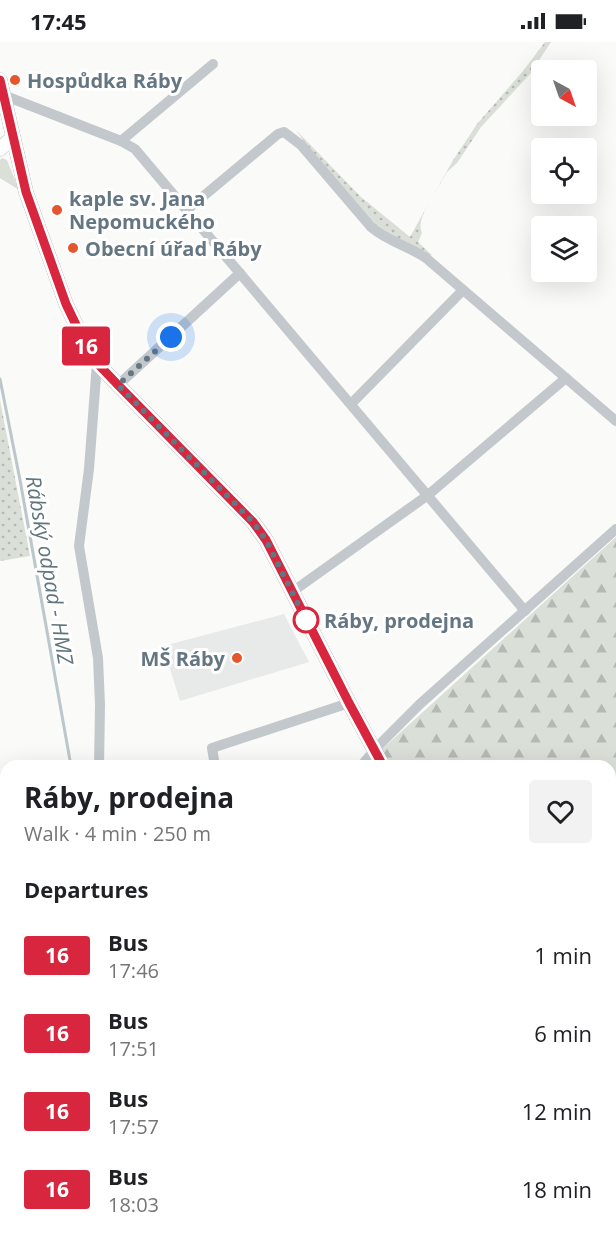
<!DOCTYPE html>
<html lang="en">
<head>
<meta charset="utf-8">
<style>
  body { margin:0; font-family:"Open Sans",sans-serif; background:#f2f2f2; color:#202124; height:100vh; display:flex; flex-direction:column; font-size:22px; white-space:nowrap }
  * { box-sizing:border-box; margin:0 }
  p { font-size:20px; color:#757577 }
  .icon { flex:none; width:33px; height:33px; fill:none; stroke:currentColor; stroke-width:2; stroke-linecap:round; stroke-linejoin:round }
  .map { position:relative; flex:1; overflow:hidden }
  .details { position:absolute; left:0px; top:718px; width:616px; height:482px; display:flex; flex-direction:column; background:#fff; border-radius:18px 18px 0 0; box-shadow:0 6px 24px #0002 }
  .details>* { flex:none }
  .badge { padding:0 12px; border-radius:4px; font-size:21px; line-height:39px }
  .needle { width:39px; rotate:140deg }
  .buttons { position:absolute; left:531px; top:18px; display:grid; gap:12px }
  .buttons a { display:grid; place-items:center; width:66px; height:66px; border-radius:6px; background:#fff; box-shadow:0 6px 24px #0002; font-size:30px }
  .you { position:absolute; width:30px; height:30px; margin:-15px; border:4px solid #fff; border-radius:50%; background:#1a73e8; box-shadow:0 0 0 9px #1a73e833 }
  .map>.badge { position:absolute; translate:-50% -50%; box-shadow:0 0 0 3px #fff }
  h2 { padding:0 24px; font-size:22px; line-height:54px }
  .round { display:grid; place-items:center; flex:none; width:63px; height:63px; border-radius:6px; background:#f2f2f2 }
  .headline { display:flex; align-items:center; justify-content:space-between; height:102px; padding:0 24px }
  h1 { font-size:28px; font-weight:700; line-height:45px }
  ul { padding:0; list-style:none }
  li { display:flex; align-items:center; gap:18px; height:78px; padding:0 24px }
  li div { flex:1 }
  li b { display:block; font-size:22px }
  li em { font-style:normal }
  li .badge { min-width:66px; font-weight:700; text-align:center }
  .status { display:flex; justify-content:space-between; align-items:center; height:42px; padding:0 30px; background:#fff; direction:ltr }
  .status svg { height:16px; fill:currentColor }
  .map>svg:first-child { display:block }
  .built { fill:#e8e9e9 }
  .grass { fill:url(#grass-dots) }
  .forest { fill:url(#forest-firs) }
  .green { fill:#dadfd7 }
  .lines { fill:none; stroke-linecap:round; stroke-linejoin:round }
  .stream { stroke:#bbc7cb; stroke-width:3 }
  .secondary-casing { stroke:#b3babf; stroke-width:15 }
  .street { stroke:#c3c8cc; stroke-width:10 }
  .secondary { stroke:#fff; stroke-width:14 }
  .line-casing { stroke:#fff; stroke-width:14 }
  .line { stroke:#d7263d; stroke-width:9 }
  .walk { stroke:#657683; stroke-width:6; stroke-dasharray:0 10.8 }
  .poi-dot { fill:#e4572e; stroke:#fff; stroke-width:2 }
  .stop-dot { fill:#fff; stroke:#d7263d; stroke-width:3 }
  .labels { text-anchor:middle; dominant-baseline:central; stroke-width:6; stroke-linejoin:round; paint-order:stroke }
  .poi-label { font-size:20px; font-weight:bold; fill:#657683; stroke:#fff; text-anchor:start }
  .stop-label { font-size:20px; font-weight:bold; fill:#657683; stroke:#fff; text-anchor:start }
  .water-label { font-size:21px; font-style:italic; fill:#60757c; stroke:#fff }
</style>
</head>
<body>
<div class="status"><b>17:45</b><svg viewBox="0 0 49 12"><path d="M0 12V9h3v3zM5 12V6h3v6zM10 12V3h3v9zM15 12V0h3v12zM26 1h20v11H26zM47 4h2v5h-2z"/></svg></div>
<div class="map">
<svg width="616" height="1199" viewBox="0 0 616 1199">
  <defs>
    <pattern id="grass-dots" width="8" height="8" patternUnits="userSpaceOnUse" patternTransform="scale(1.5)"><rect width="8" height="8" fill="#dadfd7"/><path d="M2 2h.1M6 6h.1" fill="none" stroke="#b4b9b4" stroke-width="1.8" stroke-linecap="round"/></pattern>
    <pattern id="forest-firs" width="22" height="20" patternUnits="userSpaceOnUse" patternTransform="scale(1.5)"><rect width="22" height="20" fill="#dadfd7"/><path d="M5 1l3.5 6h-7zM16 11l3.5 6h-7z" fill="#b4b9b4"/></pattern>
  </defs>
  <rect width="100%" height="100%" fill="#fafaf8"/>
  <g class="built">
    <path d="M284,572L309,620L180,659L163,604Z"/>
    <path d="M0,776H6V857L0,856Z"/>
  </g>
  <g class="grass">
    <path d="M545,0H551L530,32L481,85L457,121L447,130L433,154L452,120L477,82L523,29Z"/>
    <path d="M296,88L361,155L410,195L430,159C425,169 417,180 422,191L418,200L433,214L381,189L312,111Z"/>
    <path d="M0,358L30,514L0,519Z"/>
    <path d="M0,885H6V968L0,967Z"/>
  </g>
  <g class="forest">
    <path d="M616,495V1089L610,1080V724H391L381,708Z"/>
    <path d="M616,1122V1199H522L519,1194H610L611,1125Z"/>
    <path d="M100,1194H211L210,1196L216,1199H101Z"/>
    <path d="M260,1194H356L348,1199H264L265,1196Z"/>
  </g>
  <g class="green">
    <path d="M2,116L7,118L19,148L0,136V118Z"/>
    <path d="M356,1194H519L522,1199H348Z"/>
  </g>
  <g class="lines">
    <g class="stream">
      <path d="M0,337L20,438L71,724"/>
      <path d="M0,1036L6,1027"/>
    </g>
    <g class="secondary-casing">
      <g id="secondary">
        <path d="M0,38L26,150L66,262L88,308L97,321L118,343L253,480L266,498L349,661L383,724"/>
        <path d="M0,107L12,96"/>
        <path d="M610,1097L616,1106"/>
      </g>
    </g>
    <g class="street">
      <path d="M3,53L121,99L135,107L525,569"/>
      <path d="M121,99L213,22"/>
      <path d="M188,167L278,92L284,90L301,103L371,185C387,199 408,204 426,216L616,379"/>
      <path d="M97,321L89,427L79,504L98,616L100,663L99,724"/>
      <path d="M118,343L240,231"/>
      <path d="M351,362L463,248"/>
      <path d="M292,550L428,453L566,336"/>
      <path d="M215,724L212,706L349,661"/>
      <path d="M361,724L380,702L420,662L616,487"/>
      <path d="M0,1068L6,1060"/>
      <path d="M0,1154L6,1144"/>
    </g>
    <use href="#secondary" class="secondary"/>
  </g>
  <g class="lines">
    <g class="line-casing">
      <path id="line" d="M0,38L26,150L66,262L88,308L97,321L118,343L253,480L266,498L349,661L383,724"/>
    </g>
    <use href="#line" class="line"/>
    <path class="walk" d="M171,295L118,343L253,480L266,498L306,578"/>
  </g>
  <g class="poi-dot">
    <circle cx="15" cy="38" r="6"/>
    <circle cx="57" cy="168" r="6"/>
    <circle cx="73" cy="206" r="6"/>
    <circle cx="237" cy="616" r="6"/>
  </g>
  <circle class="stop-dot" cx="306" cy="578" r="12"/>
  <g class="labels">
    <g class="poi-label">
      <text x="27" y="38">Hospůdka Ráby</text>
      <text x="69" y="156">kaple sv. Jana<tspan x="69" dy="23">Nepomuckého</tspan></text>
      <text x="85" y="206">Obecní úřad Ráby</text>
      <text x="225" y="616" text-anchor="end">MŠ Ráby</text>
    </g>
    <g class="stop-label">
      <text x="324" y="578">Ráby, prodejna</text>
    </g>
    <g class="water-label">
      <text transform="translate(50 528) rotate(80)">Rábský odpad - HMZ</text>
    </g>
  </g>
</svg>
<div class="buttons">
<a><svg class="needle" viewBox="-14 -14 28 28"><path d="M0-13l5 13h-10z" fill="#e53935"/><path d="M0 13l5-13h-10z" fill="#757577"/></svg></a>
<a><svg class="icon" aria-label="locate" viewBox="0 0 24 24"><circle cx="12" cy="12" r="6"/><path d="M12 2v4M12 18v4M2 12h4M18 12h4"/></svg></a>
<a><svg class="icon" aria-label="layers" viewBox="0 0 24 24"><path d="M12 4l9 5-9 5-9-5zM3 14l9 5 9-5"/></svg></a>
</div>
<div class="you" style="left:171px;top:295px"></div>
<b class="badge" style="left:86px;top:304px;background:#d7263d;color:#fff">16</b>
<section class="details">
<div class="headline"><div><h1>Ráby, prodejna</h1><p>Walk · 4 min · 250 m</p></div><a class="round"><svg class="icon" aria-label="heart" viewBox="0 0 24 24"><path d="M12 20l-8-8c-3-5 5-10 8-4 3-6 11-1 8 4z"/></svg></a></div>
<h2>Departures</h2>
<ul>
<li><span class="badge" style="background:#d7263d;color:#fff">16</span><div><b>Bus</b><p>17:46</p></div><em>1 min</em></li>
<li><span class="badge" style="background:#d7263d;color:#fff">16</span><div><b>Bus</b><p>17:51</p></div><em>6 min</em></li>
<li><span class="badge" style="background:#d7263d;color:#fff">16</span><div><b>Bus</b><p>17:57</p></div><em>12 min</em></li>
<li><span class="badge" style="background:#d7263d;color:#fff">16</span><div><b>Bus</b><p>18:03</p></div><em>18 min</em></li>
</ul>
</section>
</div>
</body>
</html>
